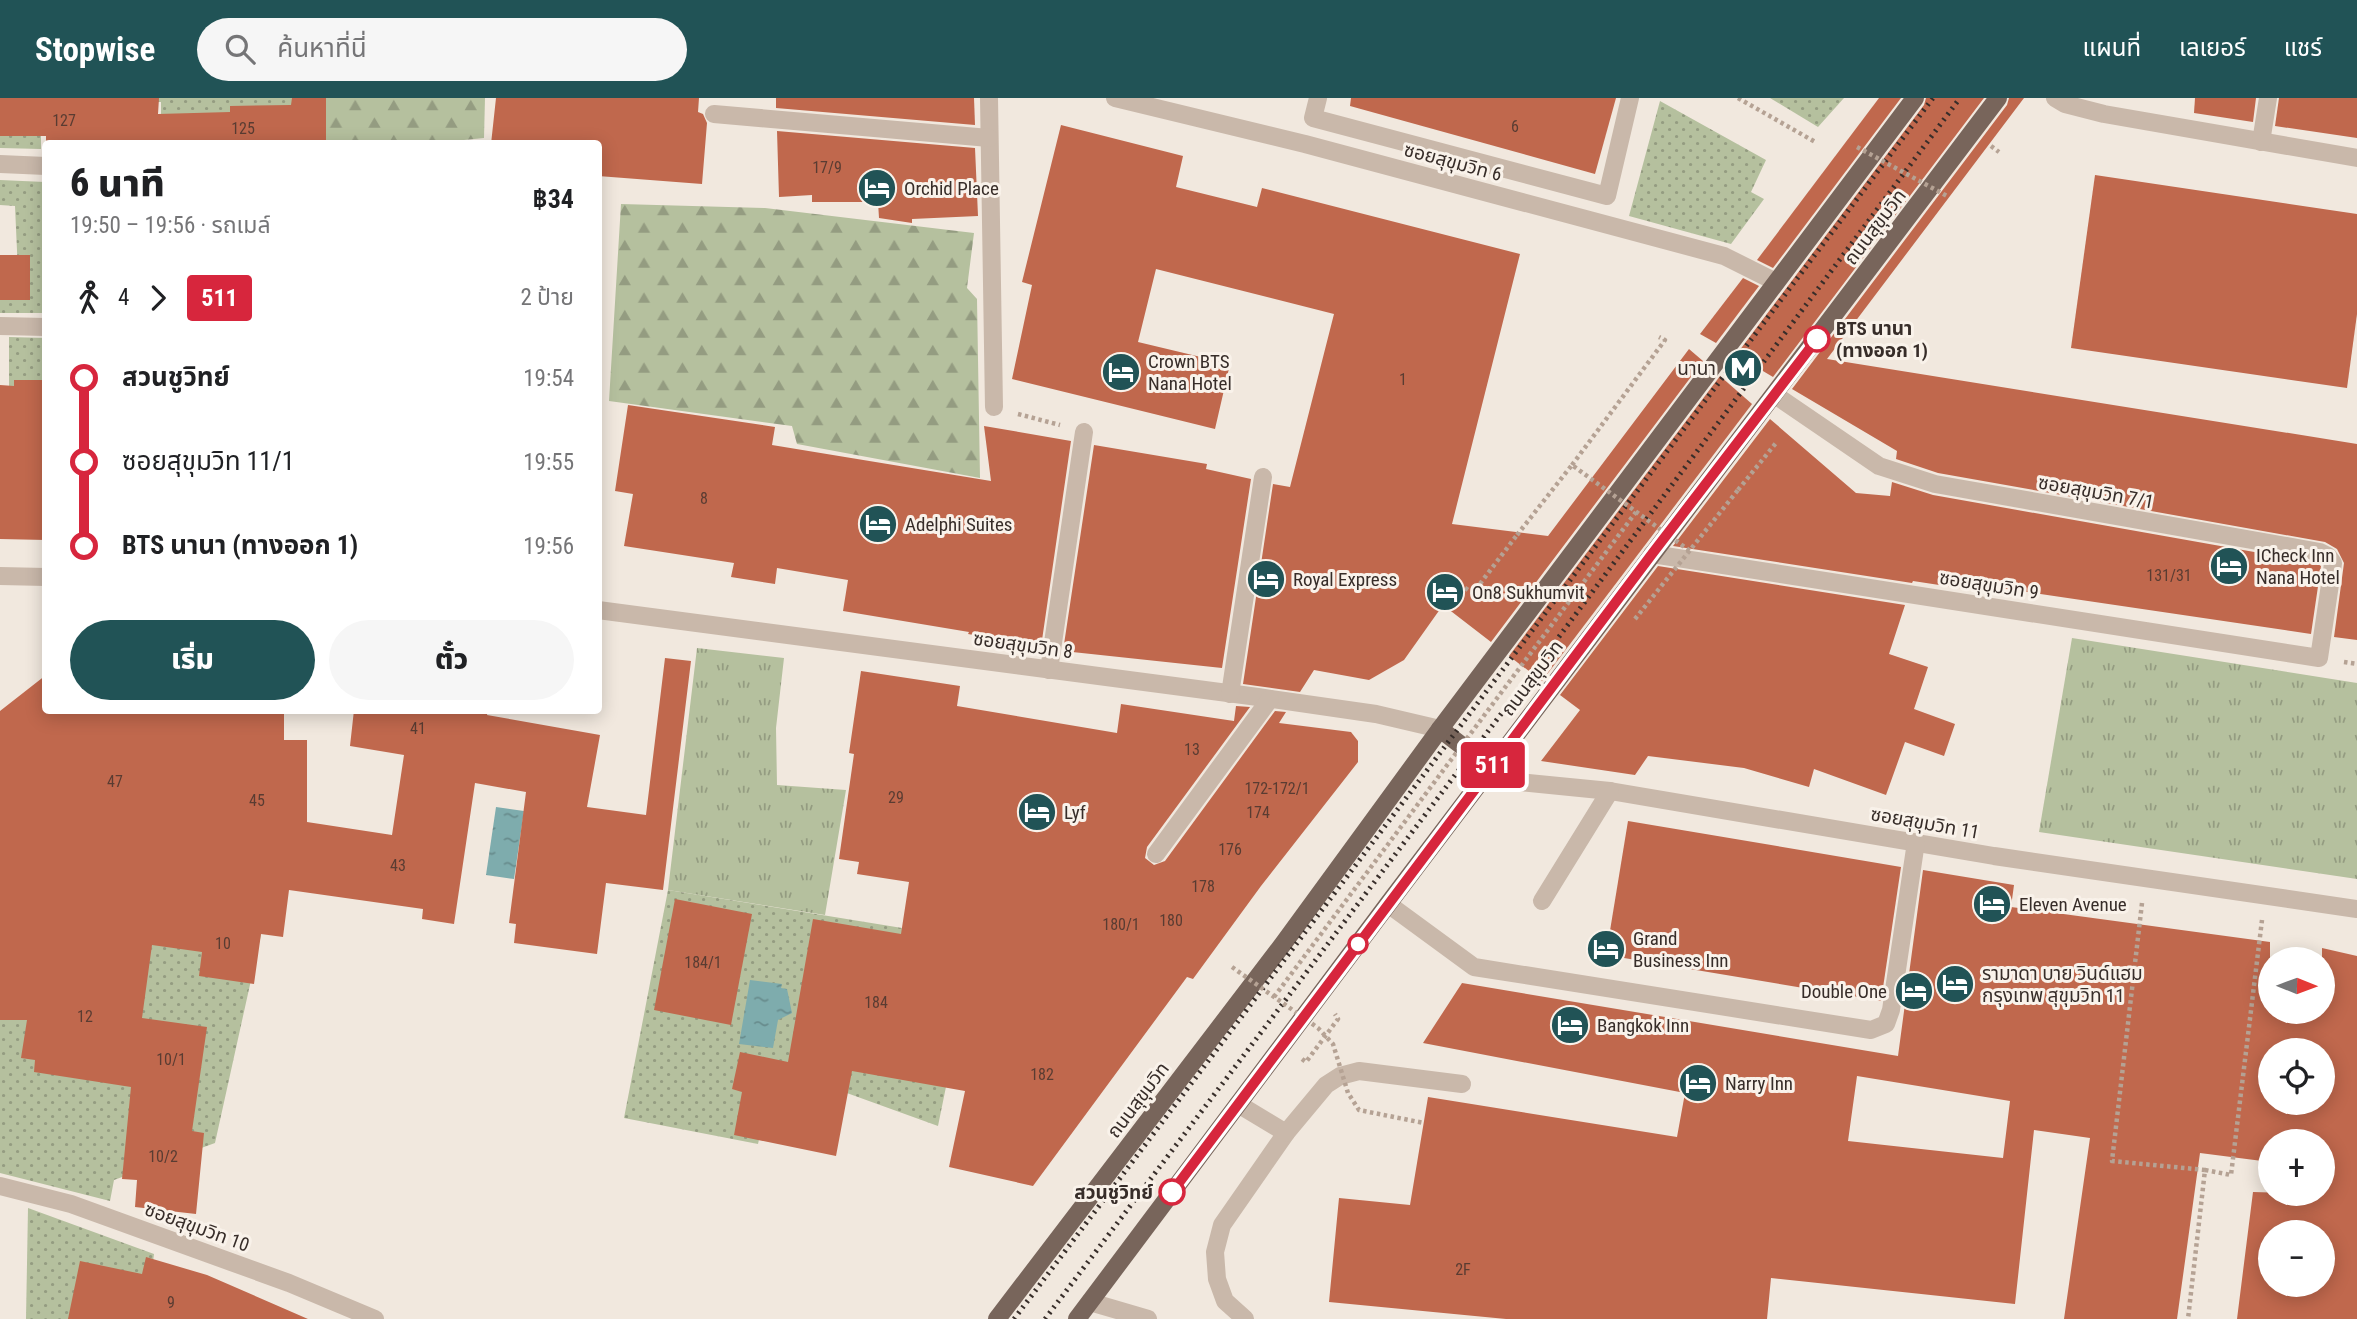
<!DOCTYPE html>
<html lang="th">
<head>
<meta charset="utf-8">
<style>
  body { margin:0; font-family:"Roboto Condensed","Noto Sans Thai",sans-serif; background:#f6f6f6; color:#202124; height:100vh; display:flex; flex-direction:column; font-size:26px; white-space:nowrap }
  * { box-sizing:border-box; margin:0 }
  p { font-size:23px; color:#757577 }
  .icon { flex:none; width:38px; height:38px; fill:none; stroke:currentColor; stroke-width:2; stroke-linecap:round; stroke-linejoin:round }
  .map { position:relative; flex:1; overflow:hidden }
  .drawer { position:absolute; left:42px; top:42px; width:560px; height:574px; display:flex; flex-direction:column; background:#fff; border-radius:7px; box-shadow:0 4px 18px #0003 }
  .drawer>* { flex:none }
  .badge { padding:0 14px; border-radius:5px; font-size:24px; line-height:46px }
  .needle { width:46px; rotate:91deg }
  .controls { position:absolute; left:2258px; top:849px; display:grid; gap:14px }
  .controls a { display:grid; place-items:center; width:77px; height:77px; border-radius:50%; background:#fff; box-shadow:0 4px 18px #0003; font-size:35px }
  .map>.badge { position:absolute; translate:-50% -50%; box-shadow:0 0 0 4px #fff }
  .legs { display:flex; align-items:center; gap:10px; height:77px; padding:0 28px; font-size:23px }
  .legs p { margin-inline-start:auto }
  .headline { display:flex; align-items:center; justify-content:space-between; height:119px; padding:0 28px }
  h1 { font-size:38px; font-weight:800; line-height:52px }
  .action { display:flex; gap:14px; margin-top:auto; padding:14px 28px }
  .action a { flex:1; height:80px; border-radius:42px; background:#215356; color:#fff; font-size:28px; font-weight:800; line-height:80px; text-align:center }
  .action a+a { background:#f6f6f6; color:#202124 }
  ul { padding:0 28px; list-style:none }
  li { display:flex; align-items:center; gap:24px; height:84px; font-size:26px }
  li i { display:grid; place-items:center; width:10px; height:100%; margin:0 9px; background:currentColor }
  li i::after { content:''; width:18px; height:18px; margin:-9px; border:5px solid; border-radius:50%; background:#fff }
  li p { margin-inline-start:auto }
  li:first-child i { background:linear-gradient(#0000 50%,currentColor 0) }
  li:last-child i { background:linear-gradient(currentColor 50%,#0000 0) }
  header { display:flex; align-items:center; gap:42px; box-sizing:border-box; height:98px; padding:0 35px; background:#215356; color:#fff }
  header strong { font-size:33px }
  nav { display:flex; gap:38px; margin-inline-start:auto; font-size:24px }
  .search { width:490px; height:63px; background:#f6f6f6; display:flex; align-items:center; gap:18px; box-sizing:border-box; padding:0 24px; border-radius:38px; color:#757577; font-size:26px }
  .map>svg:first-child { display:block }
  .grass { fill:url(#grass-tufts) }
  .forest { fill:url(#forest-firs) }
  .park { fill:url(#park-dots) }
  .water { fill:url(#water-ripples) }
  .building { fill:#c0684d; fill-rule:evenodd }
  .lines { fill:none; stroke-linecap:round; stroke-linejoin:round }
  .path { stroke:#b5a294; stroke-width:4.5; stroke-dasharray:3.5 3.5; stroke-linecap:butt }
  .minor { stroke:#c9b8aa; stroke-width:18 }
  .major { stroke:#78655b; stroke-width:18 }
  .rail { stroke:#372d29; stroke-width:5; stroke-dasharray:2 5; stroke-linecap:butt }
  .path-bridge { stroke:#b5a294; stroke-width:4.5; stroke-dasharray:3.5 3.5; stroke-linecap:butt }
  .line-1-casing { stroke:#fff; stroke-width:16 }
  .line-1 { stroke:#d7263d; stroke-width:10 }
  .stop-1-dot { fill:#fff; stroke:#d7263d; stroke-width:3.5 }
  .labels { text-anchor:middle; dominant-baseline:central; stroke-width:6; stroke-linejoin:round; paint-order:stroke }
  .number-label { font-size:16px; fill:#593c32 }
  .street-label { font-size:19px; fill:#372d29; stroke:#f9f2ea }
  .poi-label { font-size:19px; fill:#372d29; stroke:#f9f2ea; text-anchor:start }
  .stop-label { font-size:19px; font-weight:bold; fill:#372d29; stroke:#f9f2ea; text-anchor:start }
</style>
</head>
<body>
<header>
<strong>Stopwise</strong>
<div class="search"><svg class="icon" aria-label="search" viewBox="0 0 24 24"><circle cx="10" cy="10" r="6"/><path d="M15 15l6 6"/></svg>ค้นหาที่นี่</div>
<nav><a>แผนที่</a><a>เลเยอร์</a><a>แชร์</a></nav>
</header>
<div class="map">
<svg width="2357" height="1221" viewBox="0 0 2357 1221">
  <defs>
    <pattern id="grass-tufts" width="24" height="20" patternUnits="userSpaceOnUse" patternTransform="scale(1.75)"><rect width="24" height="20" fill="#b5c09e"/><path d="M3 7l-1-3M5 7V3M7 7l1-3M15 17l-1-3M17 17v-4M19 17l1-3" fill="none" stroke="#949c81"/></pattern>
    <pattern id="forest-firs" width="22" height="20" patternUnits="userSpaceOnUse" patternTransform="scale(1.75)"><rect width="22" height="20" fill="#b5c09e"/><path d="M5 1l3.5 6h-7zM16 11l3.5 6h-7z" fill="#949c81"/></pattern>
    <pattern id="park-dots" width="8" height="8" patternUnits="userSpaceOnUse" patternTransform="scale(1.75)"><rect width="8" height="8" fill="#b5c09e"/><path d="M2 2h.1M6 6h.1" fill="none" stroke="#949c81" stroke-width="1.8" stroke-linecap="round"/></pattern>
    <pattern id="water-ripples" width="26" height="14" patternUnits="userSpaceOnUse" patternTransform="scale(1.75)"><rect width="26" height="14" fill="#7eacad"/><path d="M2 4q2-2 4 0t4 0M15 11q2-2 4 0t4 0" fill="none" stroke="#688c8d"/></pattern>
  </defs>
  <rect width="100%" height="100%" fill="#f1e8de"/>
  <g class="grass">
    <path d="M2072,540L2357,585V781L2039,734Z"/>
    <path d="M697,550L784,560L776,630L777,687L846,692L825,817L668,792Z"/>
  </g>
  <g class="forest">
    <path d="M326,0H485L484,40L424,46L326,45Z"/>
    <path d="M621,106L765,110L974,135L967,190L977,201L980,380L797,346L792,328L609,303Z"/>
  </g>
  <g class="park">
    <path d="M42,0H326V16H161V4L42,3Z"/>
    <path d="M1770,0H1844L1818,29Z"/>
    <path d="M1660,3L1766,62L1751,94L1764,101L1731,146L1629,118Z"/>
    <path d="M0,25H41V51L0,50Z"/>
    <path d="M0,82L45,84V215H0V197H19L15,108L0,107Z"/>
    <path d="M9,239L45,240V296L9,295Z"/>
    <path d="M0,761L270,796L215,1045L114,1082L110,1103L0,1075Z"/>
    <path d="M668,792L976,842L938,1028L775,969L758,1046L624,1020Z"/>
    <path d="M28,1110L154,1156L146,1221H26Z"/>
  </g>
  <g class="water">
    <path d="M496,709L524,713L514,781L486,777Z"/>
    <path d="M750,882L782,886L781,890L787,891L792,915L778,922L773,950L739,946Z"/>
  </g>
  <g class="building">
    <path d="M0,0H159L158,16L230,14V8L291,7L292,0H326V43L308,46L46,45V38H0Z"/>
    <path d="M496,0H699L698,14L703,16L707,25L702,86L598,78V46H491Z"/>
    <path d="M776,0H974L975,27L776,10Z"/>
    <path d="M1351,0H1616L1595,76L1350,8Z"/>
    <path d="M1879,0H1901L1773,170L1757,162Z"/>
    <path d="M1926,0H1984L1773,279L1736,257L1924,7Z"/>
    <path d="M2009,0H2024L1827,261L2357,346V542L2334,539L2344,465L2337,451L2325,444L1938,375L1896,361L1897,353L1792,291L2007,7Z"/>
    <path d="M2195,0H2256L2253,24L2194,15Z"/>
    <path d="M2279,0H2357V40L2275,28Z"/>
    <path d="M1061,27L1183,58L1176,89L1257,109L1262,90L1520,156L1452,426L1548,438L1689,251L1703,263L1491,544L1443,507L1404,562L1369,582L1314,572L1300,594L1243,586L1273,386L1290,389L1334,216L1156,171L1138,244L1230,266L1215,331L1012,281L1032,187L1022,184Z"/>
    <path d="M777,33L975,50L978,118L912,121V125L879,120L878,104H812V97L779,99Z"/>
    <path d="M2095,77L2357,116V216L2347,290L2071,250Z"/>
    <rect x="0" y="157" width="30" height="45"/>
    <path d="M1743,180L1759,188L1716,245L1700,236Z"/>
    <path d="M1720,278L1752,306L1542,583L1509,558Z"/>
    <path d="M14,282H46V442L0,441V287L14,288Z"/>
    <path d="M628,307L775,329L772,347L991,383L984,328L1071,343L1041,549L968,536L969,534L843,513L848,482L777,470L775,486L731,479L734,465L624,448L633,396L615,393Z"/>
    <path d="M1770,321L1856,395L1890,398L1892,384L1933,397L2316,465L2321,468L2311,536L1973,486L1972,492L1913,483L1912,485L1673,448Z"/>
    <path d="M1094,347L1207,366L1206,371L1251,381L1222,570L1063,553Z"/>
    <path d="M1658,468L1905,507L1889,556L1928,569L1914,611L1955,626L1944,658L1905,644L1886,697L1814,671L1809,689L1744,670L1648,658L1635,677L1541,663L1580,612L1560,597Z"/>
    <path d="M665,560L691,563L663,792L606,785L597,856L514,845L516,826L509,825L526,694L475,685L454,826L422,821L423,811L289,792L283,839L261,836L254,886L199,878L202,854L152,847L142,920L207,929L192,1033L204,1035L196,1116L135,1109L137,1082L122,1081L131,989L34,974L35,962L21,960L27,922H0V613L46,577V612H284V642H307V724L392,737L404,657L350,648L354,612H488L487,617L600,637L587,709L646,717Z"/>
    <path d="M861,573L960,588L957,608L1117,635L1121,606L1234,623L1236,608L1250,609L1147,749L1145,760L1154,767L1165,763L1275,613L1286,614L1279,625L1351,634L1358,643V664L1261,788L1193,881L1187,879L1033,1088L949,1069L965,993L852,973L836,1058L734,1037L742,994L732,991L740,954L788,964L813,821L901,836L909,784L857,776L859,764L839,761L854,656L849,655Z"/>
    <path d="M1628,723L1901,769L1881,903L1606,857Z"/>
    <path d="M1923,772L2014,787L2011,809L2270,844V914H2322V850L2357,858V1221H2237L2253,1094L2322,1096V1043H2270V1064L2200,1055L2177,1221H2064L2090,1040L2034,1032L2015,1206L1771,1180L1767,1221H1506L1329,1204L1339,1100L1410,1107L1428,999L1677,1039L1685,995L1423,945L1462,885L1898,958ZM2270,952H2322V1004H2270ZM1857,978L2010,1003L2003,1060L1848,1043ZM2270,1134H2322V1186H2270Z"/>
    <path d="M675,801L752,816L731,927L654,912Z"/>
    <path d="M146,1159L207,1177L308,1221H68L80,1163L142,1176Z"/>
  </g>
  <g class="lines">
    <g class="path">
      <path d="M1738,0L1817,45"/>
      <path d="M1991,48L1999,54"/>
      <path d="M1018,316L1060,327"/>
      <path d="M1572,367L1665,242L1659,239"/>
      <path d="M1738,392L1776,345"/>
      <path d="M1465,490L1473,495L1517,437"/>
      <path d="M2344,564L2357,566"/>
      <path d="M2142,805L2112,1063L2205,1072L2188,1221"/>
      <path d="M1302,961L1306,964L1338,921L1335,916"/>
      <path d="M2205,1072L2231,1077L2262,822"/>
    </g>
    <g class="minor">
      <path d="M989,0L994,309"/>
      <path d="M1115,0L1305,46L1724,158L1776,184"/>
      <path d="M1318,0L1313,20L1607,98L1630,0"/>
      <path d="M2055,0L2065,6L2104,16L2357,60"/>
      <path d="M714,16L989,40"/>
      <path d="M2261,44L2268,0"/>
      <path d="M0,66L46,68"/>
      <path d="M0,228L46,229"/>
      <path d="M1652,456L2319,560L2332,473L2333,465L2328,458L2320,454L1935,386L1879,368L1775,297"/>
      <path d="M0,478L46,479"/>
      <path d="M598,512L1258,599L1376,616L1440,631"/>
      <path d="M1049,572L1084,334"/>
      <path d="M1230,596L1263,379"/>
      <path d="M1491,670L1509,683L1610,693L1994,758L2357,811"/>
      <path d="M1156,756L1270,601"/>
      <path d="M1542,803L1610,693"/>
      <path d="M1388,806L1474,869L1871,932L1886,926L1891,912L1916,744"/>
      <path d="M1238,1006L1286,1035L1222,1127L1215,1154L1217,1181L1225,1203L1245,1221"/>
      <path d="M1286,1035L1326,987L1340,978L1359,973L1462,986"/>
      <path d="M0,1088L71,1106L289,1185L375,1221"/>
      <path d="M1090,1204L1148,1221"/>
    </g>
    <g class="major">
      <path d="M1440,631L1491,670"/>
      <path d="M997,1221L1283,846L1440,631L1915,0"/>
      <path d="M1077,1221L1388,806L1998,0"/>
    </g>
    <g class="rail">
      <path d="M1014,1221L1933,0"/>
      <path d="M1045,1221L1529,579L1960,0"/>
    </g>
    <g class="path-bridge">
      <path d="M1857,49L1947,98"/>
      <path d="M1517,437L1572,367L1690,453"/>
      <path d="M1635,521L1738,392"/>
      <path d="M1232,869L1318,930L1333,946L1348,995L1359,1012L1424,1025"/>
      <path d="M1274,899L1636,414"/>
    </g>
  </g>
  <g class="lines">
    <g class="line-1-casing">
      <path id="line-1" d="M1172,1094L1652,456L1817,241"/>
    </g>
    <use href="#line-1" class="line-1"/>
  </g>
  <defs>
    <g id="hotel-disc" transform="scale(2.0125)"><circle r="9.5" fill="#215356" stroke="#f9f2ea"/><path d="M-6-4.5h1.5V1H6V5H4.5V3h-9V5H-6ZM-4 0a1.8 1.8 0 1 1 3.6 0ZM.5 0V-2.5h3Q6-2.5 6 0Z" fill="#fff"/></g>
    <g id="metro-disc" transform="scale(2.0125)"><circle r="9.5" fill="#215356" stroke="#f9f2ea"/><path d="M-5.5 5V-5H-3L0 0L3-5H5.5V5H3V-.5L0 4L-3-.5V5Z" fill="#fff"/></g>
  </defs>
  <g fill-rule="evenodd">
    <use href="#hotel-disc" x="877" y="90"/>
    <use href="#metro-disc" x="1743" y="270"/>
    <use href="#hotel-disc" x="1121" y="274"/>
    <use href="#hotel-disc" x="878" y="426"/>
    <use href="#hotel-disc" x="2229" y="468"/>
    <use href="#hotel-disc" x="1266" y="481"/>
    <use href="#hotel-disc" x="1445" y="494"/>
    <use href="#hotel-disc" x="1037" y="714"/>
    <use href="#hotel-disc" x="1992" y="806"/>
    <use href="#hotel-disc" x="1606" y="851"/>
    <use href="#hotel-disc" x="1955" y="886"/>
    <use href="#hotel-disc" x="1914" y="893"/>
    <use href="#hotel-disc" x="1570" y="927"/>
    <use href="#hotel-disc" x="1698" y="985"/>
  </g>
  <g class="stop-1-dot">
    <circle cx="1817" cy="241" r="12"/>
    <circle cx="1358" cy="846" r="9"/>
    <circle cx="1172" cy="1094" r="12"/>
  </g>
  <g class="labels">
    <g class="number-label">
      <text x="64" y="22">127</text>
      <text x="1515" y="28">6</text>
      <text x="243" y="30">125</text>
      <text x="827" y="69">17/9</text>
      <text x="1403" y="281">1</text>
      <text x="704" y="400">8</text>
      <text x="2169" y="477">131/31</text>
      <text x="418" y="630">41</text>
      <text x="1192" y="651">13</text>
      <text x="115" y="683">47</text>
      <text x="1277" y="690">172-172/1</text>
      <text x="896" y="699">29</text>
      <text x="257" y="702">45</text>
      <text x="1258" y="714">174</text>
      <text x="1230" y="751">176</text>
      <text x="398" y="767">43</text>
      <text x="1203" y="788">178</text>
      <text x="1171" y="822">180</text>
      <text x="1121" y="826">180/1</text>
      <text x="223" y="845">10</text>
      <text x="703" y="864">184/1</text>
      <text x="876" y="904">184</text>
      <text x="85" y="918">12</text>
      <text x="171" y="961">10/1</text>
      <text x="1042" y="976">182</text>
      <text x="163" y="1058">10/2</text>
      <text x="1463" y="1171">2F</text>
      <text x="171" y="1204">9</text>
    </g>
    <g class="street-label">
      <text transform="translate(1453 64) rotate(15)">ซอยสุขุมวิท 6</text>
      <text transform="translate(1875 129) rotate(-53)">ถนนสุขุมวิท</text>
      <text transform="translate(2096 394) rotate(10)">ซอยสุขุมวิท 7/1</text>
      <text transform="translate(1989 487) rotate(9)">ซอยสุขุมวิท 9</text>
      <text transform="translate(1023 547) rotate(8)">ซอยสุขุมวิท 8</text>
      <text transform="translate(1532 580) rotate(-53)">ถนนสุขุมวิท</text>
      <text transform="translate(1925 725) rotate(10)">ซอยสุขุมวิท 11</text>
      <text transform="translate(1138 1002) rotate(-53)">ถนนสุขุมวิท</text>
      <text transform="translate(197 1129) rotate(20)">ซอยสุขุมวิท 10</text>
    </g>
    <g class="poi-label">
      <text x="904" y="90">Orchid Place</text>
      <text x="1148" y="263">Crown BTS<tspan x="1148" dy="22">Nana Hotel</tspan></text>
      <text x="1716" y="270" text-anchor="end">นานา</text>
      <text x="905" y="426">Adelphi Suites</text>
      <text x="2256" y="457">ICheck Inn<tspan x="2256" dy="22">Nana Hotel</tspan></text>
      <text x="1293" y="481">Royal Express</text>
      <text x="1472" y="494">On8 Sukhumvit</text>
      <text x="1064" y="714">Lyf</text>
      <text x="2019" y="806">Eleven Avenue</text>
      <text x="1633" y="840">Grand<tspan x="1633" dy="22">Business Inn</tspan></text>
      <text x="1982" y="875">รามาดา บาย วินด์แฮม<tspan x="1982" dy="22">กรุงเทพ สุขุมวิท 11</tspan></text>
      <text x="1887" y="893" text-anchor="end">Double One</text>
      <text x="1597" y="927">Bangkok Inn</text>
      <text x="1725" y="985">Narry Inn</text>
    </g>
    <g class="stop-label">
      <text x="1836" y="230">BTS นานา<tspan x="1836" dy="22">(ทางออก 1)</tspan></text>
      <text x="1153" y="1094" text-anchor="end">สวนชูวิทย์</text>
    </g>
  </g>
</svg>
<div class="controls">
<a><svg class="needle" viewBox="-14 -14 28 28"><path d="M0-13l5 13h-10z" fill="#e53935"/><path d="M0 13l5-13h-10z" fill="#757577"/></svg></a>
<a><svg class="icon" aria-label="locate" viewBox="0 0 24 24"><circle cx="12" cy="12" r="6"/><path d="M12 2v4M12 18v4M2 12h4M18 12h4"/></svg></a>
<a>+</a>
<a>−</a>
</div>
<b class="badge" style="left:1493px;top:667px;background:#d7263d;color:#fff">511</b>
<section class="drawer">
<div class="headline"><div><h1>6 นาที</h1><p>19:50 – 19:56 · รถเมล์</p></div><b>฿34</b></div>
<div class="legs"><svg class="icon" aria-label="walk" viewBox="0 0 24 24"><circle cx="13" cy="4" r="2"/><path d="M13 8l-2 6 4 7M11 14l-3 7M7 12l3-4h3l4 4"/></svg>4<svg class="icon" aria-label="forward" viewBox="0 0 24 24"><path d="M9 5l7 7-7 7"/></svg><b class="badge" style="background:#d7263d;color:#fff">511</b><p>2 ป้าย</p></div>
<ul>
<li><i style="color:#d7263d"></i><b>สวนชูวิทย์</b><p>19:54</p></li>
<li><i style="color:#d7263d"></i><span>ซอยสุขุมวิท 11/1</span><p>19:55</p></li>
<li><i style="color:#d7263d"></i><b>BTS นานา (ทางออก 1)</b><p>19:56</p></li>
</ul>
<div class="action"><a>เริ่ม</a><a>ตั๋ว</a></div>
</section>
</div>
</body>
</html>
